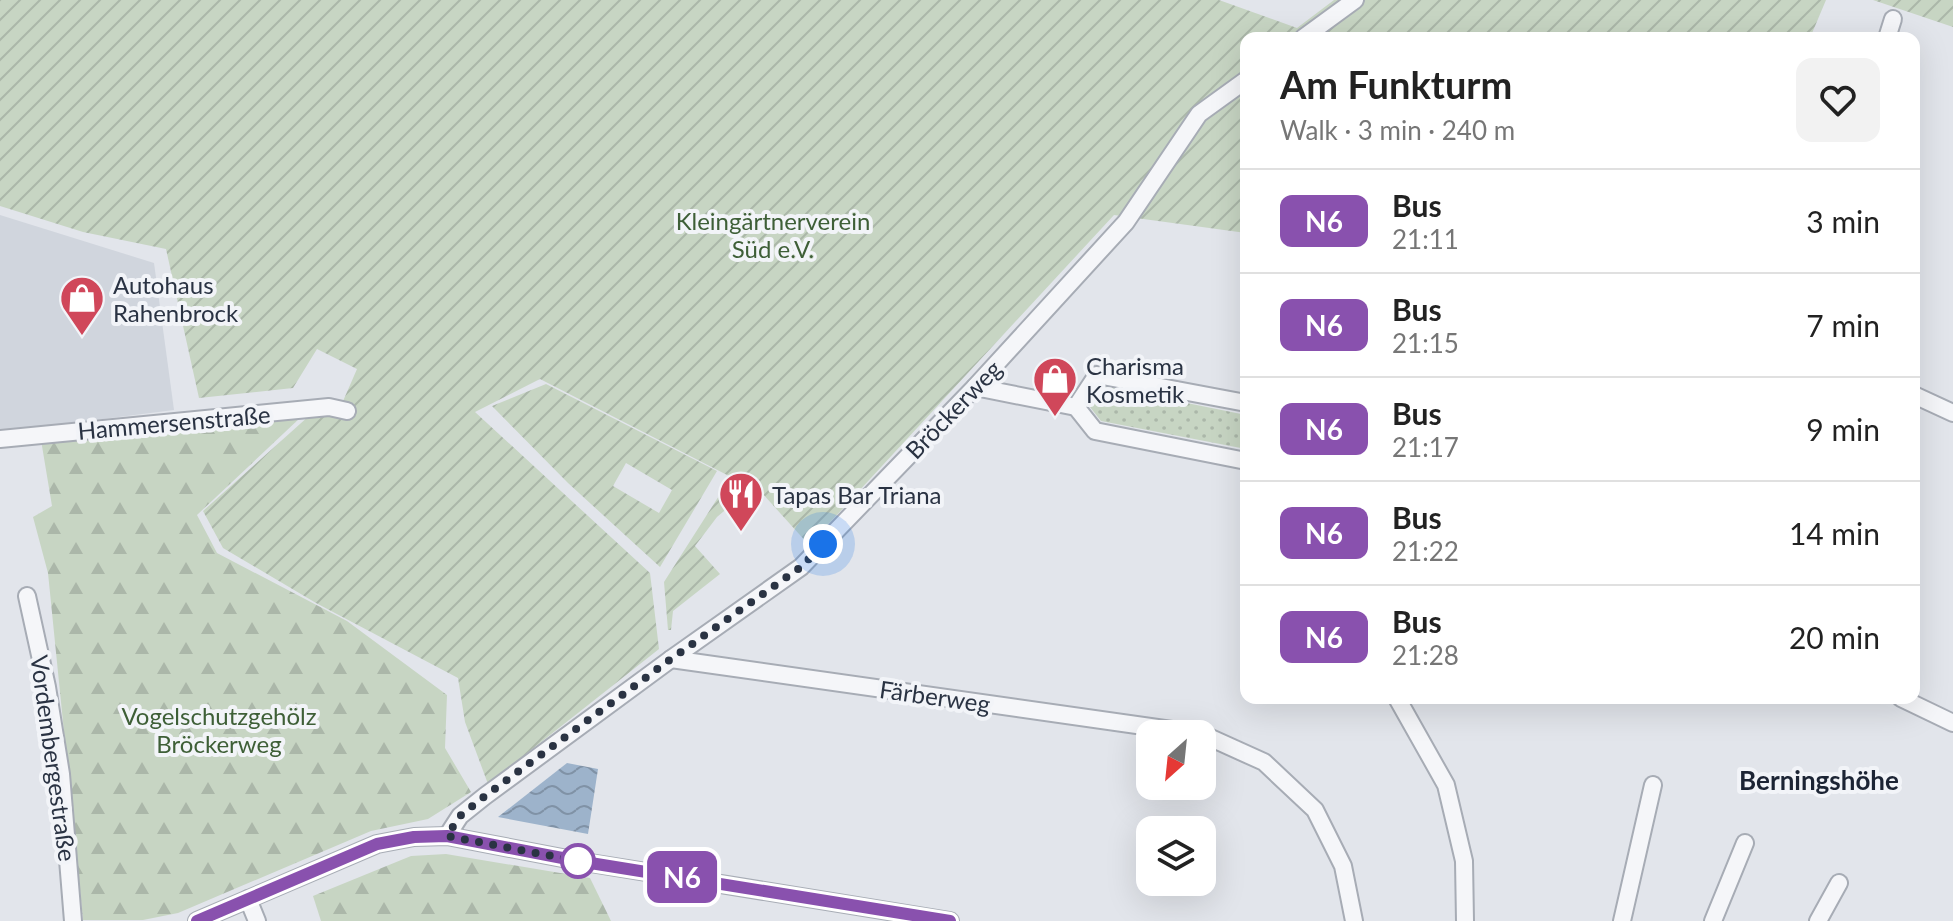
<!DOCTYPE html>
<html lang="en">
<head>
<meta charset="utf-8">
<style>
  body { margin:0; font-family:Lato,sans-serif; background:#f2f2f2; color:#222; height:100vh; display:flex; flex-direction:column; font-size:30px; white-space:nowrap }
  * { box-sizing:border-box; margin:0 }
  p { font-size:26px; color:#767676 }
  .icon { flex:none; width:44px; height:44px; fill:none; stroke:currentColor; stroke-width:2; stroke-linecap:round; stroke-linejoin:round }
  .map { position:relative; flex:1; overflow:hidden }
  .drawer { position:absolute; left:1240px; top:32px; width:680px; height:672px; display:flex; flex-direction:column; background:#fff; border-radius:16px; box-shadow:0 8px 32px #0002 }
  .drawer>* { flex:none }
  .badge { padding:0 16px; border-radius:12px; font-size:28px; line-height:52px }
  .needle { width:52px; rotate:207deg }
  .fabs { position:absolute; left:1136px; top:720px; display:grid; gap:16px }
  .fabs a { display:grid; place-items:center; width:80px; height:80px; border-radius:16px; background:#fff; box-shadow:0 8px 32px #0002; font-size:40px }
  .you { position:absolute; width:40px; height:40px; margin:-20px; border:6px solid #fff; border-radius:50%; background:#1a73e8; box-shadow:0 0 0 12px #1a73e833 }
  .map>.badge { position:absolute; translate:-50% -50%; box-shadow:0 0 0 4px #fff }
  .round { display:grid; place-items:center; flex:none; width:84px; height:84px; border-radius:16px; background:#f2f2f2 }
  .summary { display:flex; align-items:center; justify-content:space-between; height:136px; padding:0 40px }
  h1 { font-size:38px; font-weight:700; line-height:60px }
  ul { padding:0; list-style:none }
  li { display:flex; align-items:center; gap:24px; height:104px; padding:0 40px; border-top:2px solid #e0e0e0 }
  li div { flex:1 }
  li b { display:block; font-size:30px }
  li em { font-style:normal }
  li .badge { min-width:88px; font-weight:700; text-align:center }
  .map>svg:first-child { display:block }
  .built { fill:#d0d5dd }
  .grass { fill:url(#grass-dots) }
  .forest { fill:url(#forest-firs) }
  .garden { fill:url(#garden-furrows); fill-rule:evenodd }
  .water { fill:url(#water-waves) }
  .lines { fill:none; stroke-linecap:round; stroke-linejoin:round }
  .street-casing { stroke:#a7acb5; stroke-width:20 }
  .street { stroke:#f5f6f9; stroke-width:16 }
  .line-casing { stroke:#fff; stroke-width:18 }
  .line { stroke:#8951ae; stroke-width:12 }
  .walk { stroke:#2a3343; stroke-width:8; stroke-dasharray:0 14.4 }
  .stop-dot { fill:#fff; stroke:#8951ae; stroke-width:4 }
  .labels { text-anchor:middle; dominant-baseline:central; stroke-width:8; stroke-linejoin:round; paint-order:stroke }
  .park-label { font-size:24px; fill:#3e5f37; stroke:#f2f4f8 }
  .poi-label { font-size:24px; fill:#2a3343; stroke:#f2f4f8; text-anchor:start }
  .street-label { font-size:24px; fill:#2a3343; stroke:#f2f4f8 }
  .neighbourhood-label { font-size:26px; font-weight:bold; fill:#1c2434; stroke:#f2f4f8 }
</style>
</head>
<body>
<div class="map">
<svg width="1953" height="921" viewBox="0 0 1953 921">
  <defs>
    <pattern id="grass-dots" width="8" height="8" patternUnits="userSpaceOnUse" patternTransform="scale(2)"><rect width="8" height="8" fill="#c7d5c3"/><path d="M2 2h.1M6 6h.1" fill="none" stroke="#abb7a9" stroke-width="1.8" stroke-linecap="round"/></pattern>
    <pattern id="forest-firs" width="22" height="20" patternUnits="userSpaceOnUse" patternTransform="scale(2)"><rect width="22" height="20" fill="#c7d5c3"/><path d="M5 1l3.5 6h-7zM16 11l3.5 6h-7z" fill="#abb7a9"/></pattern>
    <pattern id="garden-furrows" width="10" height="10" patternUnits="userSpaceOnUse" patternTransform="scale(2)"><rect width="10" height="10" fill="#c7d5c3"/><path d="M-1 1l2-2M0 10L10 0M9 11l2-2" fill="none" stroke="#abb7a9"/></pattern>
    <pattern id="water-waves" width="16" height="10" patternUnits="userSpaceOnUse" patternTransform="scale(2)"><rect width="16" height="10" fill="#9db3cb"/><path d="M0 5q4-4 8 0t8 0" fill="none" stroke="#8092a6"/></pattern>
  </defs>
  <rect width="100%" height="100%" fill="#e2e5eb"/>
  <path class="built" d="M0,215L154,263L174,410L0,432Z"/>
  <path class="grass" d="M1103,386L1246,415V449L1101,421L1090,407Z"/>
  <g class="forest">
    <path d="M301,417L197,515L217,553L347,621L447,695L445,748L471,792L428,819L371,831L178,913L143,920H83L48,573L33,517L52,506L41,440Z"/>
    <path d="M446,854L590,878L611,921H321L313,896L411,856Z"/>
  </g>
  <g class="garden">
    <path d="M0,0H1219L1297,28L1334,0H1826L1810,38H1246V233L1114,215L809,545L761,492L733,478L756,499L739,510L730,506L717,517L695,546L720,574L673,611L671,630H668L664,582L731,477L540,379L475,412L650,573L659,649L488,784L465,722L458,678L316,603L223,548L203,511L310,415H337L357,369L317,349L293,388L199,398L166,249L83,232L0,206Z"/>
    <path d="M1873,0H1953V27Z"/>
    <path d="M546,384L717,471L660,567L568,483L492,406ZM626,463L672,490L659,513L613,486Z"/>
  </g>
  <path class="water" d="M567,763L598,769L588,834L498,817Z"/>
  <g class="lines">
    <g class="street-casing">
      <g id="street">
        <path d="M1303,38L1355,0"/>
        <path d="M1887,38L1893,19"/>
        <path d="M975,387L1076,407"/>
        <path d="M1914,395L1953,413"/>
        <path d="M1246,403L1097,375L1076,407L1095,431L1246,461"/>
        <path d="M0,439L329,407L347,411"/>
        <path d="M27,596L47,687L61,774L73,921"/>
        <path d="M671,659L1200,734"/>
        <path d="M1397,698L1446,785L1464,861L1465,921"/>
        <path d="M1901,698L1953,723"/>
        <path d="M1202,734L1264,762L1315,810L1343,866L1354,921"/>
        <path d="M447,836L460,816L485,796L671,659L801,567L975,387L1126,222L1199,114L1246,80"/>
        <path d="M248,899L257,921"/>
        <path d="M197,921L377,844L414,837L447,836L578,861L950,921"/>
        <path d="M1622,921L1653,785"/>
        <path d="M1713,921L1745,843"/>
        <path d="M1818,921L1839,883"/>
      </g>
    </g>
    <use href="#street" class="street"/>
  </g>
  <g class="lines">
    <g class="line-casing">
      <path id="line" d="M197,921L377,844L414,837L447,836L578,861L950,921"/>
    </g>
    <use href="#line" class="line"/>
    <path class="walk" d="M578,861L447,836L460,816L485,796L671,659L801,567L823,544"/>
  </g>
  <defs>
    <g id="shop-pin" transform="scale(2.3)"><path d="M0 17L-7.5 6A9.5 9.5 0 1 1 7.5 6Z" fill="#d0475a" stroke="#f2f4f8"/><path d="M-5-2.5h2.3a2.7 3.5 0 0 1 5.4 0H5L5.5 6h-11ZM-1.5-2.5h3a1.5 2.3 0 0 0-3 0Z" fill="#fff"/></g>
    <g id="restaurant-pin" transform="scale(2.3)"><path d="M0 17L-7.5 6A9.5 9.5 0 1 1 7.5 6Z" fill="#d0475a" stroke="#f2f4f8"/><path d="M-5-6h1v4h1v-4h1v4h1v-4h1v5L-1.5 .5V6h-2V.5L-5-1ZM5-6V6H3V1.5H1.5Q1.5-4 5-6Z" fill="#fff"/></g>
  </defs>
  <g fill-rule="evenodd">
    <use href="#shop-pin" x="82" y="298"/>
    <use href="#shop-pin" x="1055" y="379"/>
    <use href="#restaurant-pin" x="741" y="494"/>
  </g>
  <circle class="stop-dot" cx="578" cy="861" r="16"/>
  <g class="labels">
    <g class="park-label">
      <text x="773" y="220">Kleingärtnerverein<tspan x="773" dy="28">Süd e.V.</tspan></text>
      <text x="219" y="715">Vogelschutzgehölz<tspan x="219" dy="28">Bröckerweg</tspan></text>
    </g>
    <g class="poi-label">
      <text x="113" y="284">Autohaus<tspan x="113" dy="28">Rahenbrock</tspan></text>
      <text x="1086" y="365">Charisma<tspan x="1086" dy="28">Kosmetik</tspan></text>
      <text x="772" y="494">Tapas Bar Triana</text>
    </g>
    <g class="street-label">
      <text transform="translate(953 409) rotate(-46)">Bröckerweg</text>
      <text transform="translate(174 422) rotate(-5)">Hammersenstraße</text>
      <text transform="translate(935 696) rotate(8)">Färberweg</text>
      <text transform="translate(54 758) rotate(82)">Vordembergestraße</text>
    </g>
    <g class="neighbourhood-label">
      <text x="1819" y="780">Berningshöhe</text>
    </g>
  </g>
</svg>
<div class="fabs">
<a><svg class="needle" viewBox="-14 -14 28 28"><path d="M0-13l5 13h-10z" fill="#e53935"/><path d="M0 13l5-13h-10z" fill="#767676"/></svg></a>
<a><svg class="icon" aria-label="layers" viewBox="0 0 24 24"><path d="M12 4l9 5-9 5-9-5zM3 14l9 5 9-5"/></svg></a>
</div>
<div class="you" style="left:823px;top:544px"></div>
<b class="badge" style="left:682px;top:877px;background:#8951ae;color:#fff">N6</b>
<section class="drawer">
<div class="summary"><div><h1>Am Funkturm</h1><p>Walk · 3 min · 240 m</p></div><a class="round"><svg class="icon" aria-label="heart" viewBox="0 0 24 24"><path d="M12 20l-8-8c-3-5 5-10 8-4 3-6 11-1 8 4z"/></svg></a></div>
<ul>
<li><span class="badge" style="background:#8951ae;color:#fff">N6</span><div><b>Bus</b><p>21:11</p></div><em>3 min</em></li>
<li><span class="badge" style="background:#8951ae;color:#fff">N6</span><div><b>Bus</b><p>21:15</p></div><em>7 min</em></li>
<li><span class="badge" style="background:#8951ae;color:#fff">N6</span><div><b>Bus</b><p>21:17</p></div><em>9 min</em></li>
<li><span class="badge" style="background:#8951ae;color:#fff">N6</span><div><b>Bus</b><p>21:22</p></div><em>14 min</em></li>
<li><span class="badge" style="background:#8951ae;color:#fff">N6</span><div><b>Bus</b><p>21:28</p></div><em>20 min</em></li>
</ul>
</section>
</div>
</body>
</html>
